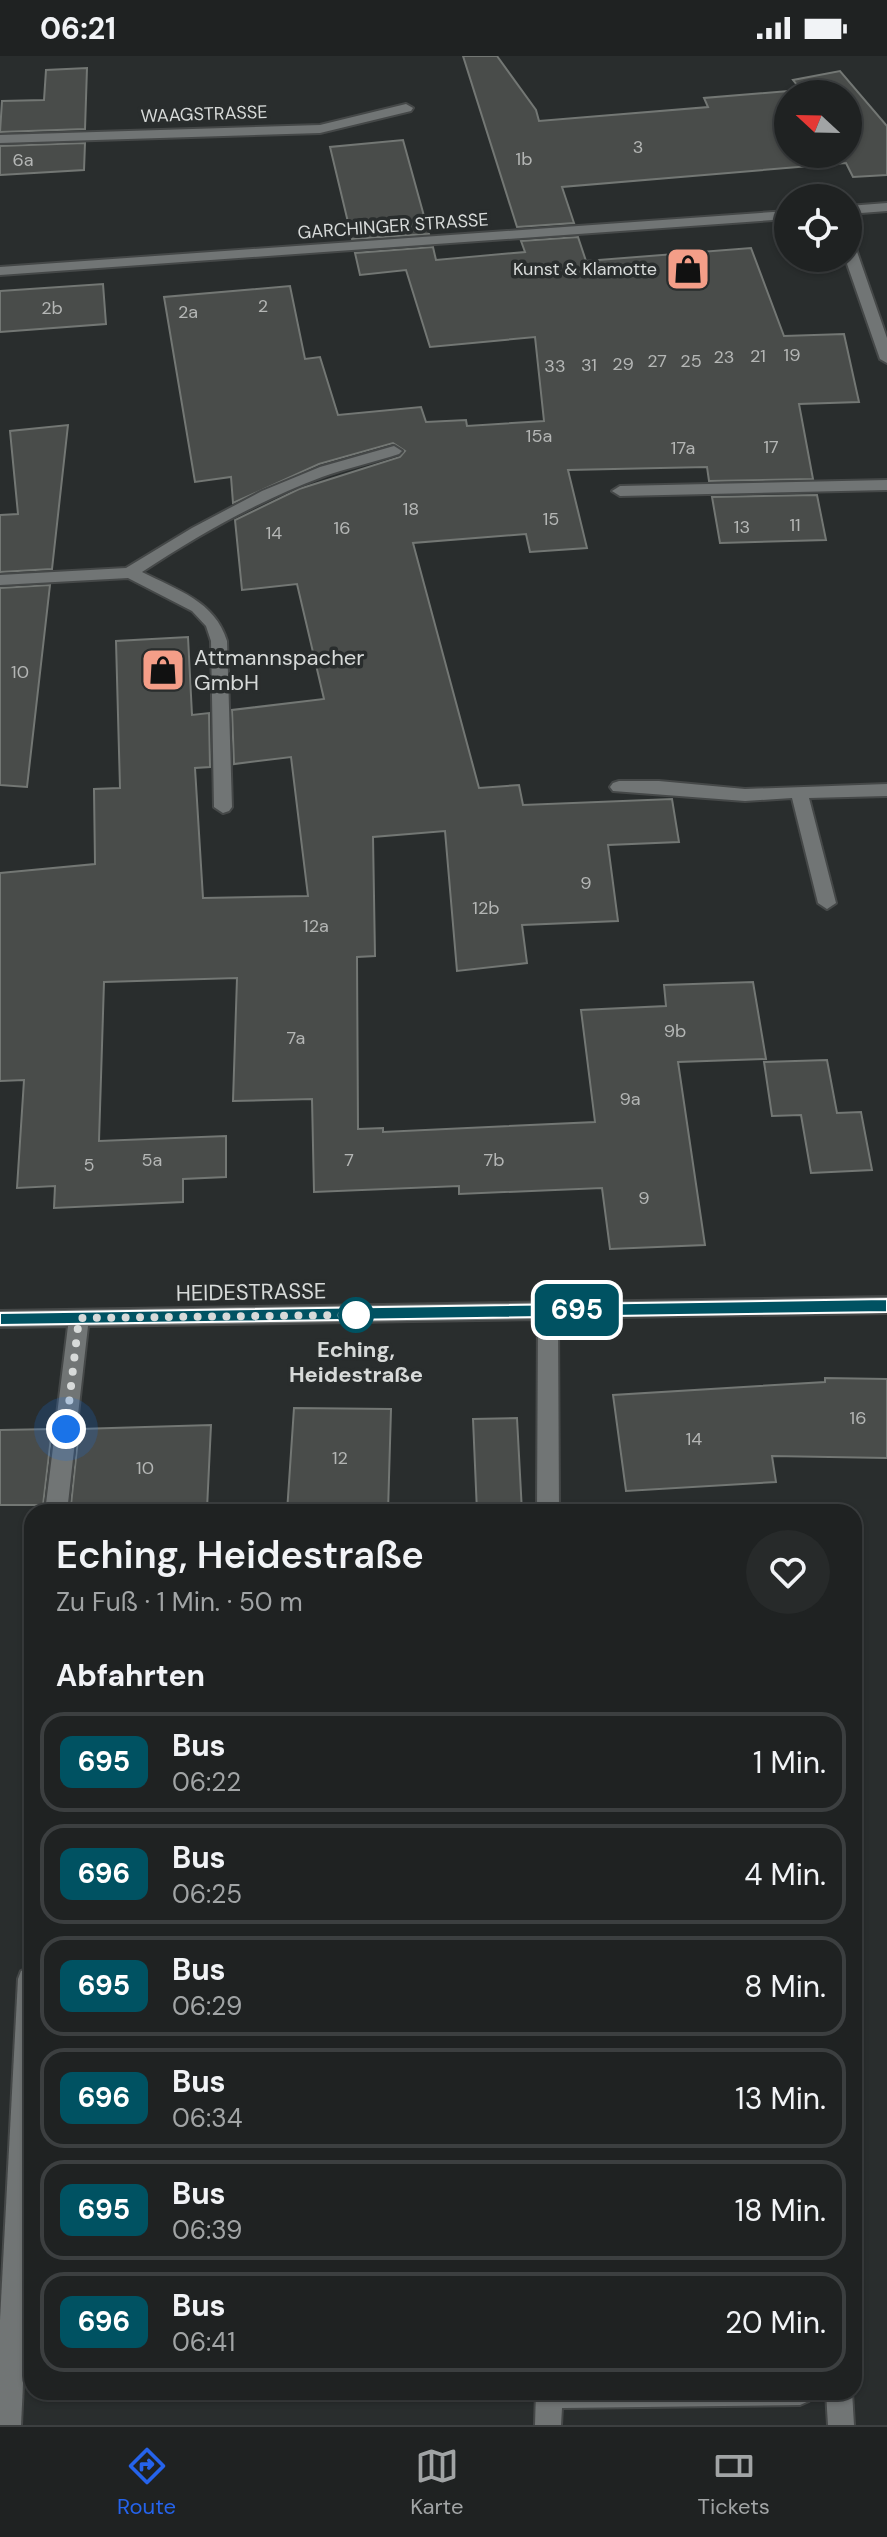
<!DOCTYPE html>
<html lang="de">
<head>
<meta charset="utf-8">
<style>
  body { margin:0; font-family:"DM Sans",sans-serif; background:#272a2a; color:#f1f3f6; height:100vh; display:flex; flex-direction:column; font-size:30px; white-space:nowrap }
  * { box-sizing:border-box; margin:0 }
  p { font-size:26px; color:#a1a4a5 }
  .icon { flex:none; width:44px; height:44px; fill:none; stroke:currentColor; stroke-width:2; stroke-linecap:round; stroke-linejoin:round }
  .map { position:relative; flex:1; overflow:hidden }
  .sheet { position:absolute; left:24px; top:1448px; width:838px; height:896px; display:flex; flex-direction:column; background:#1f2222; border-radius:24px; box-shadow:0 2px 6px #0004,0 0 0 2px #3c3f40 }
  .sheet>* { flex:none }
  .badge { padding:0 16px; border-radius:12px; font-size:28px; line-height:52px }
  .needle { width:52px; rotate:292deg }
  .fabs { position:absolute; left:774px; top:24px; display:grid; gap:16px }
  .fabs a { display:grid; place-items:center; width:88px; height:88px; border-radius:50%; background:#1f2222; box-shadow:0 2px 6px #0004,0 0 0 2px #3c3f40; font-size:40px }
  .you { position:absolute; width:40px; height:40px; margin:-20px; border:6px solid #fff; border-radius:50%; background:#1a73e8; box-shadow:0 0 0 12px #1a73e833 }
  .map>.badge { position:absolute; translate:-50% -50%; box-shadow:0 0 0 4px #fff }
  h2 { padding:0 32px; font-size:30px; line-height:72px }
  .round { display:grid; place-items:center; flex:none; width:84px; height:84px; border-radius:42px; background:#272a2a }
  .head { display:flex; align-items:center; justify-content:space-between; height:136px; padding:0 32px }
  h1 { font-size:38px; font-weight:600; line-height:60px }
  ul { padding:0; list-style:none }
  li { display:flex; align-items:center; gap:24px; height:100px; margin:0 16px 12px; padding:0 16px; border:4px solid #3c3f40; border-radius:24px }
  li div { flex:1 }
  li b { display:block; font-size:30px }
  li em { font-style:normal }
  li .badge { min-width:88px; font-weight:700; text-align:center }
  .status { display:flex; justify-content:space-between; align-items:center; height:56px; padding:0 40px; background:#1f2222; direction:ltr }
  .status svg { height:22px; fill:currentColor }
  .menu { display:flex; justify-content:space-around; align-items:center; height:112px; border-top:2px solid #3c3f40; background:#1f2222; font-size:22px; color:#a1a4a5 }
  .menu a { display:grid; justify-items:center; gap:4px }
  .menu .on { color:#2563eb }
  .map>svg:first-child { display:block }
  .building { fill:#494c4a; stroke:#737774; stroke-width:2; fill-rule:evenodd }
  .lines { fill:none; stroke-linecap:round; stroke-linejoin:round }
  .minor-casing { stroke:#454848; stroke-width:4 }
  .minor { fill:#717575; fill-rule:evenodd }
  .line { fill:#005262; stroke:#fff; stroke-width:2 }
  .walk { stroke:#d7dad9; stroke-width:8; stroke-dasharray:0 14.4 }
  .stop-dot { fill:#fff; stroke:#005262; stroke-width:4 }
  .labels { text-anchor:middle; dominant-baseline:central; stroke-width:7; stroke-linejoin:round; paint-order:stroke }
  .far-street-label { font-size:18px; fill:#d7dad9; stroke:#292d2d }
  .number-label { font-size:18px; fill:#b4b6b5 }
  .far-poi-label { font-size:18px; fill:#d7dad9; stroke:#292d2d; text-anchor:end }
  .poi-label { font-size:22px; fill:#d7dad9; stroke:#292d2d; text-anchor:start }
  .street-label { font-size:22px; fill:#d7dad9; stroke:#292d2d }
  .stop-label { font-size:22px; font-weight:bold; fill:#d7dad9; stroke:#292d2d }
</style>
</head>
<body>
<div class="status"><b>06:21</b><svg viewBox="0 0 49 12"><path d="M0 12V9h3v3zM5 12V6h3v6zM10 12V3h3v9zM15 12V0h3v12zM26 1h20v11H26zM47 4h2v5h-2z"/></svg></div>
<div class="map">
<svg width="887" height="2369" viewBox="0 0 887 2369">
  <rect width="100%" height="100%" fill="#292d2d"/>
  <g class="building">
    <path d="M463,0H497L536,54L539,65L708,51L704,42L801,34L793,24L840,15L887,70V119L853,121L846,107L562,131L574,167L517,171ZM788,38H848V98H788Z"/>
    <path d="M87,12L85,73L0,76L2,45L44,44L46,14Z"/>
    <path d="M403,84L429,178L352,183L330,91Z"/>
    <path d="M85,87L84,114L0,119V90Z"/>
    <path d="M578,181L586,205L751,192L784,280L844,278L859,346L799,348L813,423L709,425L707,411L568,414L587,492L530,496L526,478L413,487L479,732L519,729L523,749L672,743L679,786L608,789L618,865L522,869L527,907L457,915L445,775L373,781L375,900L357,901L358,1073L383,1072V1076L595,1066L581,954L666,950L664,929L753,926L766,1003L678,1006L705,1189L610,1193L602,1132L459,1138V1130L314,1136L312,1043L233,1045L237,922L104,926L99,1085L226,1080V1121L183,1123V1146L54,1152L55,1130L17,1132L24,1024L0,1025V817L95,808L94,733L120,732L116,585L188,581L192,659L209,657L210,711L195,712L203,842L308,840L291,701L234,708L232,654L324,643L297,528L242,534L235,464L299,433L400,401L405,395L393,387L319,408L233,447L231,421L195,426L164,241L290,230L305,303L320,301L338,359L421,351L426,366L466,364L467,370L544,365L535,281L430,291L406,214L360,219L355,197L433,191L436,204L525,196L521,185Z"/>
    <path d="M103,228L106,268L0,276V235Z"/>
    <path d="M68,369L52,513L0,516V459L18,458L10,375Z"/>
    <path d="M817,439L826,484L720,487L712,441Z"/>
    <path d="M50,529L27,731L0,729V532Z"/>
    <path d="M827,1004L837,1057L861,1056L872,1114L811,1117L801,1059L772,1060L764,1006Z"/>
    <path d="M825,1322L887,1323V1402L772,1400L776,1426L626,1435L613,1339L825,1326Z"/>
    <path d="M294,1352L391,1353L388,1456H287Z"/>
    <path d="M517,1362L522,1456H477L473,1363Z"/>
    <path d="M211,1369L207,1453L78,1455V1449H71L79,1373Z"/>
    <path d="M52,1373L43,1449H0V1374Z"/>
  </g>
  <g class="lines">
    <g class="minor-casing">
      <g id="minor">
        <path d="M406,48L413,52L411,55L320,77L0,87V79L320,69Z"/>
        <path d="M887,147V155L848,158V150Z"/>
        <path d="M788,155V163L0,219V211Z"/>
        <path d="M848,186L855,190L887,282V307L880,303L845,202H848Z"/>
        <path d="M394,390L402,395L399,398C374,406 347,412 322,421C258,445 198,479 142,516C177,534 215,545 227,585L232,751L229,755L223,757L214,751L211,585L206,570L192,555L128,522L0,529V519L126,512L192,472L262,435L320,411Z"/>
        <path d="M887,424V434L620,440L612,435L620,430Z"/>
        <path d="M619,725H659L745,733L887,728V740L809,742L836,847L827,853L818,847L792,742L745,745L613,735L610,731L613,727Z"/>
        <path d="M887,1241V1257L558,1262L559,1456H537L538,1263L88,1270L67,1456H45L68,1270L0,1271V1255Z"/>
        <path d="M30,1911L32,2142L21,2369H0V2264L18,1923L21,1915Z"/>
        <path d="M536,2336H813L809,2345L800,2349L562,2352L561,2369H535Z"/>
        <path d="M826,2336H852L854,2369H828Z"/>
      </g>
    </g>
    <use href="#minor" class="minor"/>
  </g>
  <path class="line" d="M887,1243V1256L0,1269V1257Z"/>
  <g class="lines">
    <path class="walk" d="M66,1373L79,1262L356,1259"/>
  </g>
  <defs>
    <g id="shop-square" transform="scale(2.3)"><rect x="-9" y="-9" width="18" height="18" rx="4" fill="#f49e88" stroke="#292d2d"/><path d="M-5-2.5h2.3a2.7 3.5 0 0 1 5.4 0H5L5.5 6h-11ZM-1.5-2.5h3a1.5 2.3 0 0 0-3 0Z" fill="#111"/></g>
  </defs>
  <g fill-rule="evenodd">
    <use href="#shop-square" x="688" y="213"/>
    <use href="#shop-square" x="163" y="614"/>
  </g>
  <circle class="stop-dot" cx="356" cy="1259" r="16"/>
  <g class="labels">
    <g class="far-street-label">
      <text transform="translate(204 58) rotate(-2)">WAAGSTRASSE</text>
      <text transform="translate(393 170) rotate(-4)">GARCHINGER STRASSE</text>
    </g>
    <g class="number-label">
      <text x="638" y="91">3</text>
      <text x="524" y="103">1b</text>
      <text x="23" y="104">6a</text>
      <text x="263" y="250">2</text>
      <text x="52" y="252">2b</text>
      <text x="188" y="256">2a</text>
      <text x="792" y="299">19</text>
      <text x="758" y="300">21</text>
      <text x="724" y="301">23</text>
      <text x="657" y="305">27</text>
      <text x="691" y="305">25</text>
      <text x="623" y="308">29</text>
      <text x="589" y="309">31</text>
      <text x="555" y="310">33</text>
      <text x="539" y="380">15a</text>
      <text x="771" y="391">17</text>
      <text x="683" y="392">17a</text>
      <text x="411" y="453">18</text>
      <text x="551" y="463">15</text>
      <text x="795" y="469">11</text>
      <text x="742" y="471">13</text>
      <text x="342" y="472">16</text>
      <text x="274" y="477">14</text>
      <text x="20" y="616">10</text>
      <text x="586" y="827">9</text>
      <text x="486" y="852">12b</text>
      <text x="316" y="870">12a</text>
      <text x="675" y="975">9b</text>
      <text x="296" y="982">7a</text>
      <text x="630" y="1043">9a</text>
      <text x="152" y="1104">5a</text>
      <text x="349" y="1104">7</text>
      <text x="494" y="1104">7b</text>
      <text x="89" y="1109">5</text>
      <text x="644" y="1142">9</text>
      <text x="858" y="1362">16</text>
      <text x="694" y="1383">14</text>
      <text x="340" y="1402">12</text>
      <text x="145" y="1412">10</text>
    </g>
    <g class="far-poi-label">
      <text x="657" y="213">Kunst &amp; Klamotte</text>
    </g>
    <g class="poi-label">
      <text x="194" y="601">Attmannspacher<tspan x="194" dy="25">GmbH</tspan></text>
    </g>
    <g class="street-label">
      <text transform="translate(251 1236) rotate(-1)">HEIDESTRASSE</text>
    </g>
    <g class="stop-label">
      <text x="356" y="1293">Eching,<tspan x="356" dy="25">Heidestraße</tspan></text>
    </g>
  </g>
</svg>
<div class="fabs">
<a><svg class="needle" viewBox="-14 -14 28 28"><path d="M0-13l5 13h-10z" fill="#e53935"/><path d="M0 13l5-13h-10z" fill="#a1a4a5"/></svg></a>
<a><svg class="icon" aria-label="locate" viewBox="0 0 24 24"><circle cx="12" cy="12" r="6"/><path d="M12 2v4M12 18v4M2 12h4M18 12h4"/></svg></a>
</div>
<div class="you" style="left:66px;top:1373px"></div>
<b class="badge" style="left:577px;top:1254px;background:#005262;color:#fff">695</b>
<section class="sheet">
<div class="head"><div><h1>Eching, Heidestraße</h1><p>Zu Fuß · 1 Min. · 50 m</p></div><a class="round"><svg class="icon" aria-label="heart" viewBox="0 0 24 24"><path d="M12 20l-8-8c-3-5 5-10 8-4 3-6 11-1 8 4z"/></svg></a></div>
<h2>Abfahrten</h2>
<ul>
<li><span class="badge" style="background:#005262;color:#fff">695</span><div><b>Bus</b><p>06:22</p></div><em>1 Min.</em></li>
<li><span class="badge" style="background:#005262;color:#fff">696</span><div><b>Bus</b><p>06:25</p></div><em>4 Min.</em></li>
<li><span class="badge" style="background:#005262;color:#fff">695</span><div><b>Bus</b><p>06:29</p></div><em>8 Min.</em></li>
<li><span class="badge" style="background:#005262;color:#fff">696</span><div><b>Bus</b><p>06:34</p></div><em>13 Min.</em></li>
<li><span class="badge" style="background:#005262;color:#fff">695</span><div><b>Bus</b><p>06:39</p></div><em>18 Min.</em></li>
<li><span class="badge" style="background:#005262;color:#fff">696</span><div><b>Bus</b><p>06:41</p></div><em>20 Min.</em></li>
</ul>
</section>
</div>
<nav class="menu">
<a class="on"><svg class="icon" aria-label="directions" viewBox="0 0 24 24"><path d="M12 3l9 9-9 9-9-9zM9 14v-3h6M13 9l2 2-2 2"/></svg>Route</a>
<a><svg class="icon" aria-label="map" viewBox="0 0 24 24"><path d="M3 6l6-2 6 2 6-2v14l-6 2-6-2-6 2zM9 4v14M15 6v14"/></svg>Karte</a>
<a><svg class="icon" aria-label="tickets" viewBox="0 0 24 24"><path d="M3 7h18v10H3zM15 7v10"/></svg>Tickets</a>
</nav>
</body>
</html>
